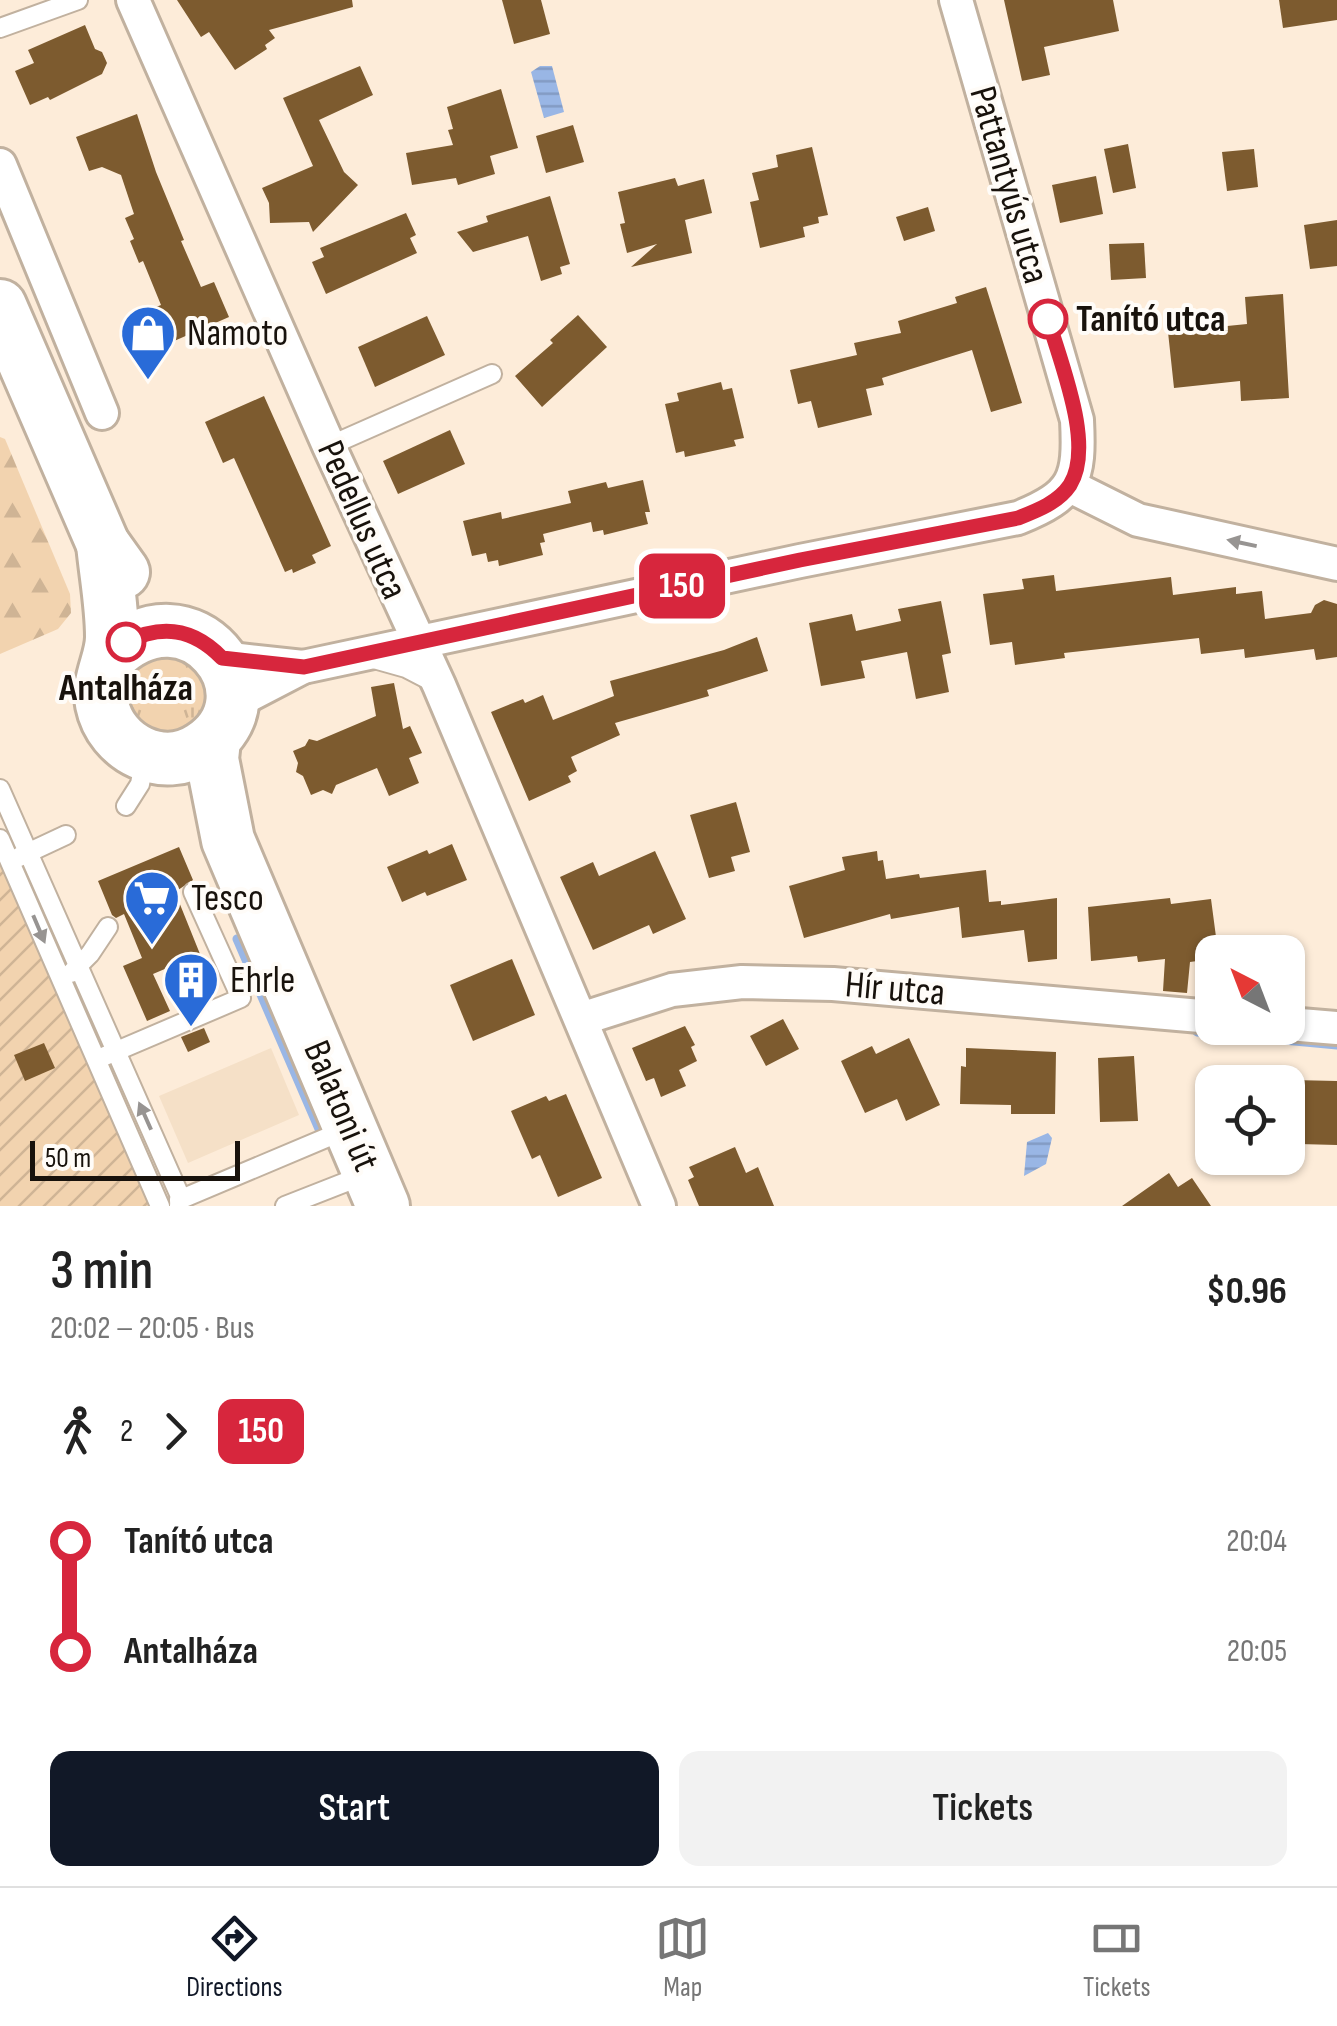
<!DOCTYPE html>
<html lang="en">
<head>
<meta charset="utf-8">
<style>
  body { margin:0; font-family:"Sofia Sans Condensed",sans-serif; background:#f2f2f2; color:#222; height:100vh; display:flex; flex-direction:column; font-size:38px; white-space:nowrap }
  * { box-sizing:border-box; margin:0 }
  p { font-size:32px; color:#767676 }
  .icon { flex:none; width:55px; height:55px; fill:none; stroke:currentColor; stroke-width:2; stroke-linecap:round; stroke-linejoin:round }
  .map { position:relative; height:1206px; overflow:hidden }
  .details { display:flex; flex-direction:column; background:#fff; flex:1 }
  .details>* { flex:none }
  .badge { padding:0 20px; border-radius:15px; font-size:35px; line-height:65px }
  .needle { width:65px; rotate:318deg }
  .fabs { position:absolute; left:1195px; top:935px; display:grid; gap:20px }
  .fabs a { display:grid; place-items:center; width:110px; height:110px; border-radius:20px; background:#fff; box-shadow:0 2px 8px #0004; font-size:50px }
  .scale { position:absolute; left:30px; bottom:25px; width:210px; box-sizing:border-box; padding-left:10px; border:5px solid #18120c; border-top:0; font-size:28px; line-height:35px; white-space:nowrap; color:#18120c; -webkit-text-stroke:8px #fffcf8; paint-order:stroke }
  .map>.badge { position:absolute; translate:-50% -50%; box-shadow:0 0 0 5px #fff }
  .legs { display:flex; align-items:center; gap:15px; height:110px; padding:0 50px; font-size:32px }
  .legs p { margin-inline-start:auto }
  .headline { display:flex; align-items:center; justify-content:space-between; height:170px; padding:0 50px }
  h1 { font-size:55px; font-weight:600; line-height:75px }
  .cta { display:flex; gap:20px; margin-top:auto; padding:20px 50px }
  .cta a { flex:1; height:115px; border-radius:20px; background:#111827; color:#fff; font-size:40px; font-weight:600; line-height:115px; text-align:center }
  .cta a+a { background:#f2f2f2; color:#222 }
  ul { padding:0 50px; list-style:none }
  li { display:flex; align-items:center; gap:35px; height:110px; font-size:38px }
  li i { display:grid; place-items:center; width:15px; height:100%; margin:0 12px; background:currentColor }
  li i::after { content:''; width:25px; height:25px; margin:-12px; border:8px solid; border-radius:50%; background:#fff }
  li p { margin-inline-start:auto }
  li:first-child i { background:linear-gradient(#0000 50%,currentColor 0) }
  li:last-child i { background:linear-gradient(currentColor 50%,#0000 0) }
  .menu { display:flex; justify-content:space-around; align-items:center; height:140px; border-top:2px solid #e0e0e0; background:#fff; font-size:28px; color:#767676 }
  .menu a { display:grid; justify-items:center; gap:5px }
  .menu .current { color:#111827 }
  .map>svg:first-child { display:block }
  .built { fill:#f5e0c7 }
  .grass { fill:url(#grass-tufts) }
  .forest { fill:url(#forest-firs) }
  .garden { fill:url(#garden-furrows) }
  .water { fill:url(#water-rules) }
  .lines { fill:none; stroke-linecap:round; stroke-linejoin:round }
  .stream { stroke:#99b6e5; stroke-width:9 }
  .building { fill:#7d5b2f }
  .lane-casing { stroke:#c1b19f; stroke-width:22 }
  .street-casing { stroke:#c1b19f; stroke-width:38 }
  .primary-casing { stroke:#c1b19f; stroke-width:58 }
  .lane { stroke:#fff; stroke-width:18 }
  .street { stroke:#fff; stroke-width:32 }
  .primary { stroke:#fff; stroke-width:52 }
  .oneway { fill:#979492 }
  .line-1-casing { stroke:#fff; stroke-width:22 }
  .line-1 { stroke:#d7263d; stroke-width:15 }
  .stop-1-dot { fill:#fff; stroke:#d7263d; stroke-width:5 }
  .labels { text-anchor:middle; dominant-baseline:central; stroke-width:8; stroke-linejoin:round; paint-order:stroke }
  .street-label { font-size:38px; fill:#18120c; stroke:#fffcf8 }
  .stop-label { font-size:38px; font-weight:bold; fill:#18120c; stroke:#fffcf8; text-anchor:start }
  .poi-label { font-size:38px; fill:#18120c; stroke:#fffcf8; text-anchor:start }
</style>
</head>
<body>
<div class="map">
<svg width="1337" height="1206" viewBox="0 0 1337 1206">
  <defs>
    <pattern id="grass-tufts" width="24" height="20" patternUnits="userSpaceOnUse" patternTransform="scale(2.5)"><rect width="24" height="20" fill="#f2d3af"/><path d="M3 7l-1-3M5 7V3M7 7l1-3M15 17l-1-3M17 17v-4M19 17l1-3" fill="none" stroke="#cfb495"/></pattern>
    <pattern id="forest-firs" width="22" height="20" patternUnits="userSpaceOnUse" patternTransform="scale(2.5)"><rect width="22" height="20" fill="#f2d3af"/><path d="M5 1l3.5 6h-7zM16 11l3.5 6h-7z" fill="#cfb495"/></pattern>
    <pattern id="garden-furrows" width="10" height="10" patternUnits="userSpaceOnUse" patternTransform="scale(2.5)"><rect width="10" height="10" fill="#f2d3af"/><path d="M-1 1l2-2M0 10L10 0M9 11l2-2" fill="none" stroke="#cfb495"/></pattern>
    <pattern id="water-rules" width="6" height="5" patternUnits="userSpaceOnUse" patternTransform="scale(2.5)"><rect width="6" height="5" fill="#99b6e5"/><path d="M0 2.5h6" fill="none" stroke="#839bc3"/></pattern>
  </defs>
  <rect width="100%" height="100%" fill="#fdecd9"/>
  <path class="built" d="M271,1048L299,1115L188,1163L159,1096Z"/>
  <path class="grass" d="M160,651L200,668L209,696L198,723L158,738L125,715V675Z"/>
  <path class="forest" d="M0,437L5,439L70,594L71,613L58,629L0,654Z"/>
  <path class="garden" d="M0,839L160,1206H0Z"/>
  <g class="water">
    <path d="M540,66H552L564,112L544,118L531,72Z"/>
    <path d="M1048,1133L1052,1138L1046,1164L1024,1176L1027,1142Z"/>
  </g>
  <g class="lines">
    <g class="stream">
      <path d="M237,939L319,1129"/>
      <path d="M1197,1032L1337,1045"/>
    </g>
  </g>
  <g class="building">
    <path d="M177,0H352L353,7L269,30L275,38L265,45L267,49L235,70L209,32L201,37Z"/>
    <path d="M502,0H541L550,34L514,44Z"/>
    <path d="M1004,0H1113L1119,31L1044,47L1050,75L1022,81Z"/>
    <path d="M1279,0H1337V20L1283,28Z"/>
    <path d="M85,25L95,49L102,52L107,63L102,74L50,100L48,97L30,105L15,71L34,63L28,50Z"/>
    <path d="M360,66L373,95L319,120L344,172L358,185L313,232L309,222L270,223L269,203L262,188L313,166L283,98Z"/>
    <path d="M501,89L518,148L490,156L495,174L458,185L456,178L412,185L406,153L453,145L448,130L453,129L447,107Z"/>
    <path d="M137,114L156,172L184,240L181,241L201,287L214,282L229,317L149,352L134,316L161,305L143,261L139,263L130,241L134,239L125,218L134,214L121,175L102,167L89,171L76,137Z"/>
    <path d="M573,125L584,162L546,173L536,136Z"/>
    <path d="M1128,144L1136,188L1113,193L1104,149Z"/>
    <path d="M812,147L828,215L818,217L819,223L803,227L805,237L760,248L750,202L759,200L752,173L778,167L776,155Z"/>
    <path d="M1254,149L1258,187L1227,191L1222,152Z"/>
    <path d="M1096,176L1103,214L1060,223L1052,185Z"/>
    <path d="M675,178L678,186L704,179L712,213L685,220L692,253L631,267L657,244L627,253L620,224L625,223L618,192Z"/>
    <path d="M550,196L570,264L560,267L562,274L541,281L528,236L473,252L457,232L488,222L486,216Z"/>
    <path d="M928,207L935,231L904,241L896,217Z"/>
    <path d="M406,213L416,235L410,238L417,253L326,294L312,262L324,257L320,248Z"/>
    <path d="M1337,220V266L1310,269L1304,225Z"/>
    <path d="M1144,243L1146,278L1111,280L1109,244Z"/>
    <path d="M986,287L1022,403L991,412L972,350L882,378L884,385L866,389L872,415L818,428L811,401L798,404L790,370L857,355L854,343L901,333L898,321L957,303L955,297Z"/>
    <path d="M1283,294L1289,398L1241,401L1240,381L1174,388L1168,332L1247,324L1245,297Z"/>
    <path d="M578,315L607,347L542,407L515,376L553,343L550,340Z"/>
    <path d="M427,316L445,355L375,387L358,347Z"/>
    <path d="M721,382L723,390L732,388L744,438L734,440L736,446L685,457L684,451L676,453L665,404L679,401L677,393Z"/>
    <path d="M264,396L331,546L312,555L316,563L293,573L292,569L285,572L234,458L223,463L205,422Z"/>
    <path d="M450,430L465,464L398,494L383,461Z"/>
    <path d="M643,480L650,512H645L648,524L604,535L603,530L593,532L591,522L543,534L545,542L540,543L543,555L499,566L498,560L488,562L486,553L472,556L463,521L501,512L502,519L571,503L568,491L606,482L608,488Z"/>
    <path d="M1054,575L1056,591L1171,577L1173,595L1236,587V594L1262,591L1265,619L1311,613L1315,605L1324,600L1337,604V657L1316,660L1314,649L1245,658L1244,649L1201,654L1199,638L1064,653L1065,658L1015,665L1012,642L990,645L983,594L1024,589L1022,579Z"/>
    <path d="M941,601L951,653L942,655L949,692L916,699L907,652L861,661L865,678L821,686L809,623L852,614L856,631L901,621L898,609Z"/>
    <path d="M757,637L768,671L707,690L709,696L615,723L620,735L571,757L577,771L568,776L571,782L529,801L491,712L523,699L525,703L543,695L553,720L614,696L610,681L724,650Z"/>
    <path d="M394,683L403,729L410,726L422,753L409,758L419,783L389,796L377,768L336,785L332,794L323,790L311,795L303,776L296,772L298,763L293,751L305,746L309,739L317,741L376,716L371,687Z"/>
    <path d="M736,802L750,852L731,857L735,871L709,878L690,815Z"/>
    <path d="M452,844L467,880L427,896L425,892L402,902L387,867L427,850L429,854Z"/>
    <path d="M179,847L193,880L175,892L200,954L153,974L170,1011L147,1021L123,966L142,958L124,914L116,918L112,915L98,881Z"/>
    <path d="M655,851L686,919L653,934L649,925L593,950L560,877L593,862L599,876Z"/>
    <path d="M877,851L878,861L883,860L886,879L919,874L920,878L986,870L989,902L1001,901V905L1057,898V959L1028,962L1024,930L962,938L959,907L891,919L890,914L804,938L789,886L845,870L842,857Z"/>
    <path d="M1170,898L1171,904L1211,899L1218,952H1212V959L1190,962L1187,993L1163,991L1165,959L1138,962L1137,956L1091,961L1088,907Z"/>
    <path d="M512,959L535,1015L473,1041L450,985Z"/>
    <path d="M783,1019L799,1049L766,1066L750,1036Z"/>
    <path d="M685,1026L695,1045L691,1047L697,1061L679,1070L686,1086L661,1097L654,1078L646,1081L632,1048Z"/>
    <path d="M204,1028L210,1042L188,1052L181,1037Z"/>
    <path d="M909,1038L940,1105L906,1121L897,1099L865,1113L841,1061L872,1046L876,1054Z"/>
    <path d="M44,1043L55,1068L25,1081L14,1055Z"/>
    <path d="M966,1048L1056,1052L1055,1114H1011V1105L960,1104L961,1066L966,1067Z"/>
    <path d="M1134,1056L1138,1121L1100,1122L1098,1058Z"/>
    <path d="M1293,1080L1337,1081V1145L1299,1144V1128H1292Z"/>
    <path d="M566,1094L602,1178L558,1197L540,1155L532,1159L511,1111L546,1096L549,1101Z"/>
    <path d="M735,1147L746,1173L758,1167L774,1206H699L688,1180L694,1177L689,1167Z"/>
    <path d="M1169,1173L1178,1187L1192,1178L1211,1206H1122Z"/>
  </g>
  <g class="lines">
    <g class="lane-casing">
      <g id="lane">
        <path d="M0,28L78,0"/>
        <path d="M329,446L492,374"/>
        <path d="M374,659L406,668L433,682"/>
        <path d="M0,789L180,1196L179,1206"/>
        <path d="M126,806L140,784L145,757"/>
        <path d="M0,839L160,1206"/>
        <path d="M19,857L66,835"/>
        <path d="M71,973L90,954L108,927"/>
        <path d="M105,1056L241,998L193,892"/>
        <path d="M179,1200L345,1130"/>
        <path d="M285,1206L364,1175"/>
      </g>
    </g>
    <g class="street-casing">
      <g id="street">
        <path d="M133,0L329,446L439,685L659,1206"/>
        <path d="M0,165L102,413"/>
        <path d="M1070,486L1138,520L1337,564"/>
        <path d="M222,658L303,667"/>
        <path d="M232,704L303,667L800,561L1018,518C1075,495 1080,479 1077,420L956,0"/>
        <path d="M581,1019L672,990L742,982L833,984L1212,1017"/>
        <path d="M1288,1024L1337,1028"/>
      </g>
    </g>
    <g class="primary-casing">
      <g id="primary">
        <path d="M0,306L103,544L123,572"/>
        <path d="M103,544C106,575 112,606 112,637C112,660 97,680 102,704C111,749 163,774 202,748C282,695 189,579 110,657"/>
        <path d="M214,740L212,759L228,840L383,1206"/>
      </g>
    </g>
    <use href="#lane" class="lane"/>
    <use href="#street" class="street"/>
    <use href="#primary" class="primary"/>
  </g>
  <defs><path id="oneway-solid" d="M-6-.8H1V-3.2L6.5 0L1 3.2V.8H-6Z" transform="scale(2.5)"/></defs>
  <g class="oneway">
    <use href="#oneway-solid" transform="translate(1242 543) rotate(-168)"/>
    <use href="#oneway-solid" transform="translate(39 929) rotate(67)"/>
    <use href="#oneway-solid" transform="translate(145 1116) rotate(-114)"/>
  </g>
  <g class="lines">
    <g class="line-1-casing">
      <path id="line-1" d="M126,642C162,624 193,628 222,658L304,667L800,560L1018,518C1036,511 1058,503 1070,485C1095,445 1060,362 1048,319"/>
    </g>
    <use href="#line-1" class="line-1"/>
  </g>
  <defs>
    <g id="shop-pin" transform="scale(2.875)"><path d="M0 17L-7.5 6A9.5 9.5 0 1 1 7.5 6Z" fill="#296bd8" stroke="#fffcf8"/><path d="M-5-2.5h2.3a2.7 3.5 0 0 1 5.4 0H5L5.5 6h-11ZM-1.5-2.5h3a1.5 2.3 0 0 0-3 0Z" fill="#fff"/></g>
    <g id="supermarket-pin" transform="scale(2.875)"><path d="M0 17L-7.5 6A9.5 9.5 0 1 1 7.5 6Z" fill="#296bd8" stroke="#fffcf8"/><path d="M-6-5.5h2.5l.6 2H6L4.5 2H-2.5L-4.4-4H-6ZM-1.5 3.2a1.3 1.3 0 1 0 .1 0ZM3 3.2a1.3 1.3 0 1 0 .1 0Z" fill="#fff"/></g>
    <g id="building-pin" transform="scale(2.875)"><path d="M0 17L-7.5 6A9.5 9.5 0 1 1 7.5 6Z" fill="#296bd8" stroke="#fffcf8"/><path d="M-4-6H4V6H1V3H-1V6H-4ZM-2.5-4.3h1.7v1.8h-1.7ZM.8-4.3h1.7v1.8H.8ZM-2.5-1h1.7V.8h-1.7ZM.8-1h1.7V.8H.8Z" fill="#fff"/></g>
  </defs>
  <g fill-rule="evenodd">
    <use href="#shop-pin" x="148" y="333"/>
    <use href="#supermarket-pin" x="152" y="898"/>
    <use href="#building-pin" x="191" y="980"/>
  </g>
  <g class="stop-1-dot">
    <circle cx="1048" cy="319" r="18"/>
    <circle cx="126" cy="642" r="18"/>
  </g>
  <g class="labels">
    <g class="street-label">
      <text transform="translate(1009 185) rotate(74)">Pattantyús utca</text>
      <text transform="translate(362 520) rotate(66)">Pedellus utca</text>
      <text transform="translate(895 989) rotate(5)">Hír utca</text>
      <text transform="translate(341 1106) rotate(67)">Balatoni út</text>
    </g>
    <g class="stop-label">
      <text x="1076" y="319">Tanító utca</text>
      <text x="126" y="688" text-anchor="middle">Antalháza</text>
    </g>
    <g class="poi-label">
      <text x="187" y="333">Namoto</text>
      <text x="191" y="898">Tesco</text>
      <text x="230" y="980">Ehrle</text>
    </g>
  </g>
</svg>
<div class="fabs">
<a><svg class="needle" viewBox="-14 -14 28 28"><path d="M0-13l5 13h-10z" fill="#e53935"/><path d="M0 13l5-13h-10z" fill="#767676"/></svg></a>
<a><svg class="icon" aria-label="locate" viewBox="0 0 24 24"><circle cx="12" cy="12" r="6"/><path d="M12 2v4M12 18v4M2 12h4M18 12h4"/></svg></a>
</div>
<div class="scale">50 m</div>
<b class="badge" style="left:682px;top:586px;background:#d7263d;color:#fff">150</b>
</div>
<section class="details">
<div class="headline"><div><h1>3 min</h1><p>20:02 – 20:05 · Bus</p></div><b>$0.96</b></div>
<div class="legs"><svg class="icon" aria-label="walk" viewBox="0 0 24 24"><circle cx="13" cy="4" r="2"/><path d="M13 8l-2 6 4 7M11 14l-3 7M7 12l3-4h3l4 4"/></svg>2<svg class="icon" aria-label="forward" viewBox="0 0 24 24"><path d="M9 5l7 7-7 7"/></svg><b class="badge" style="background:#d7263d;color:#fff">150</b></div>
<ul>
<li><i style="color:#d7263d"></i><b>Tanító utca</b><p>20:04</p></li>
<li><i style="color:#d7263d"></i><b>Antalháza</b><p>20:05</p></li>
</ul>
<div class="cta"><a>Start</a><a>Tickets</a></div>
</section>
<nav class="menu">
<a class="current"><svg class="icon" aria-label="directions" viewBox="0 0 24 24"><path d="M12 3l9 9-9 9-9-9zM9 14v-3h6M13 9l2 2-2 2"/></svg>Directions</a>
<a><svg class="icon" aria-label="map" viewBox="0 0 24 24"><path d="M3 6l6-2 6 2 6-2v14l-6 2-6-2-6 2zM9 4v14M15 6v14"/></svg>Map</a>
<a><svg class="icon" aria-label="tickets" viewBox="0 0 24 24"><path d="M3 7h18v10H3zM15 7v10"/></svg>Tickets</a>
</nav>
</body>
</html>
